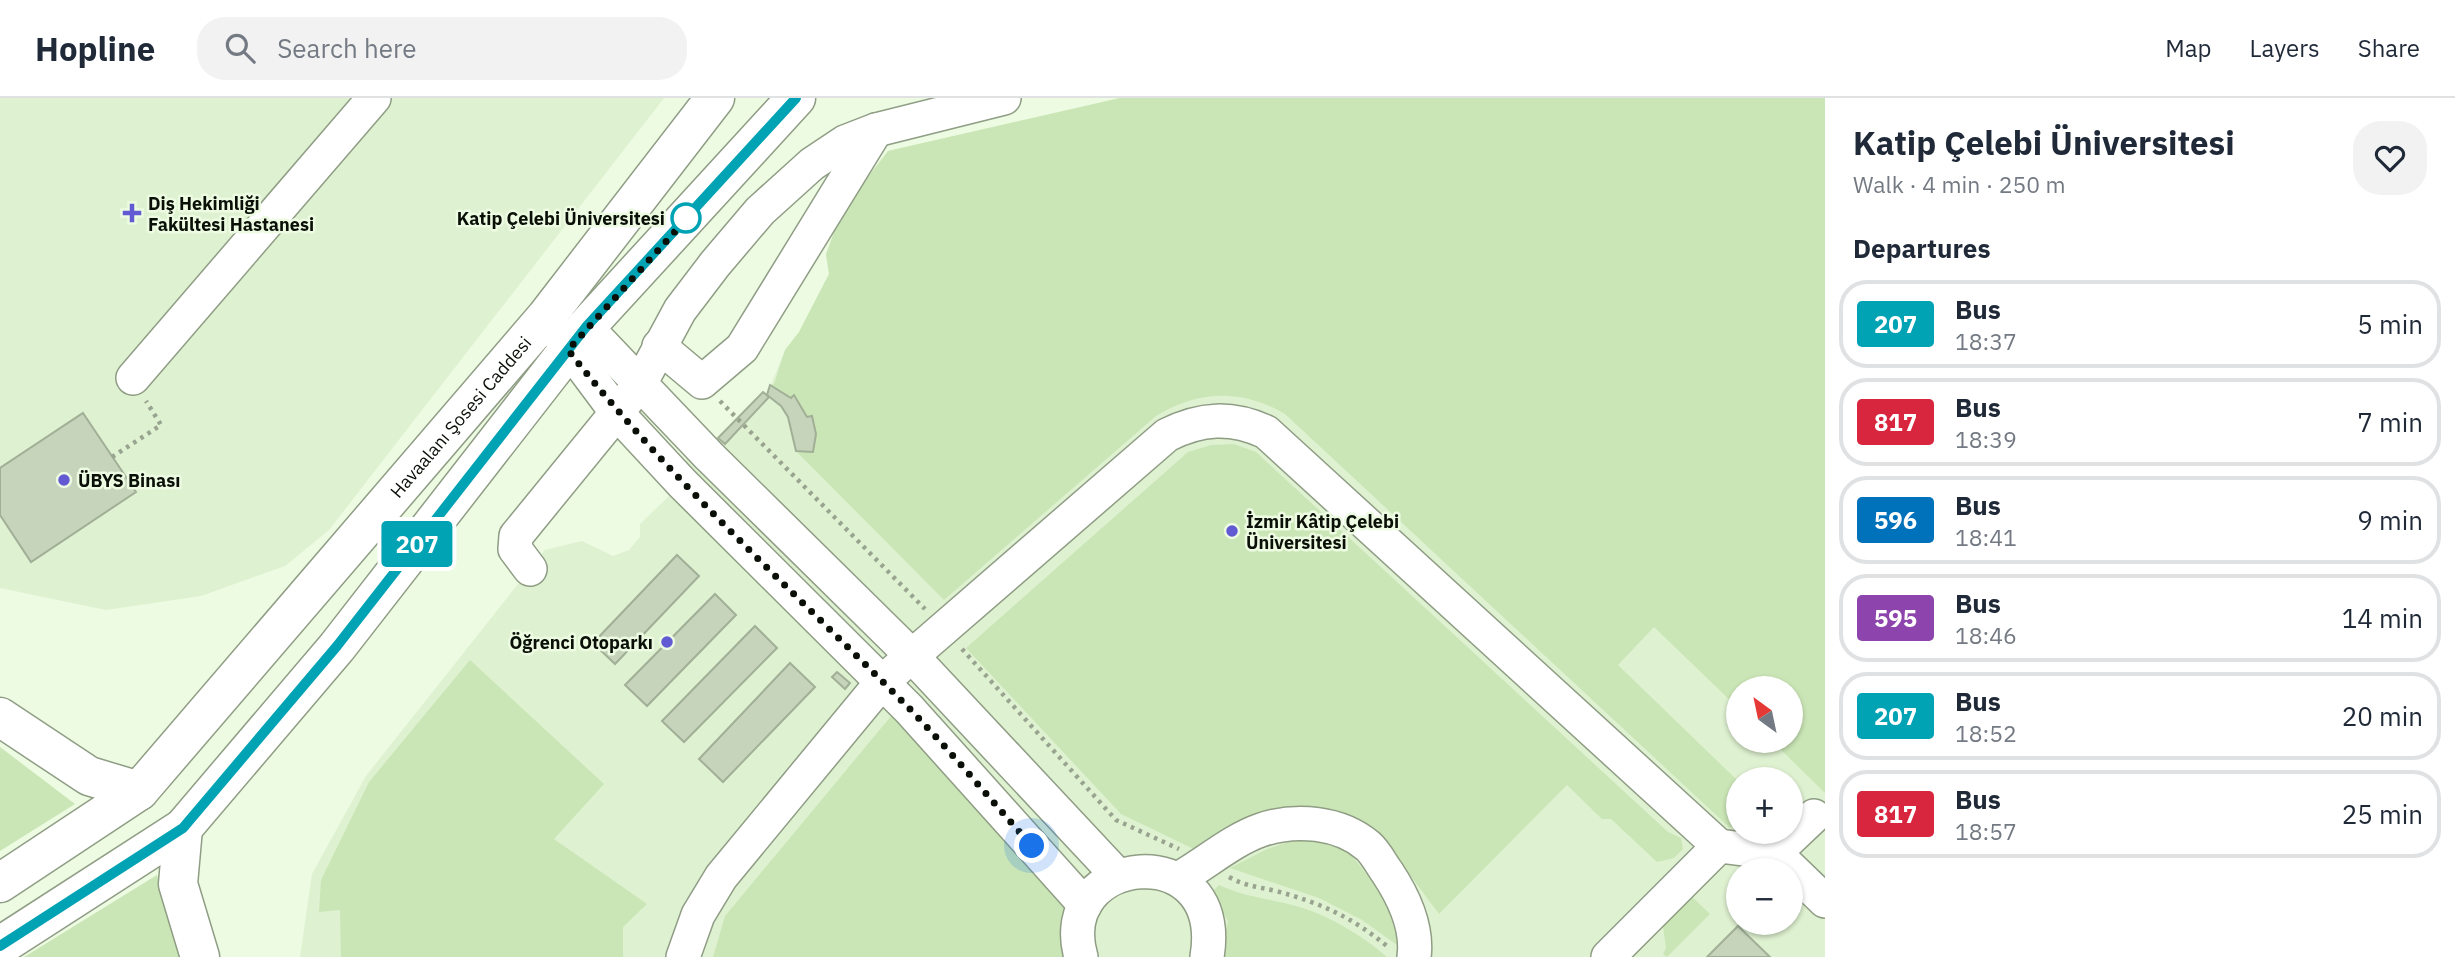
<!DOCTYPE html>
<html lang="en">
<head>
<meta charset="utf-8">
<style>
  body { margin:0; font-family:"IBM Plex Sans",sans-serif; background:#f2f2f3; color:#1f2937; height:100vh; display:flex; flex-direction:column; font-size:26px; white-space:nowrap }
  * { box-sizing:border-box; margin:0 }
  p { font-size:23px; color:#747a83 }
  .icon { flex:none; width:38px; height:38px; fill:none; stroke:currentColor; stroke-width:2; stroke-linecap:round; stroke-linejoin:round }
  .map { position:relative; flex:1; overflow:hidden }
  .details { display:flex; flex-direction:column; background:#fff; width:630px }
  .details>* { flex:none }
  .badge { padding:0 14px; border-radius:5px; font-size:24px; line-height:46px }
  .needle { width:46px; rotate:327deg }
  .tools { position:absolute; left:1726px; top:578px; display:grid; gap:14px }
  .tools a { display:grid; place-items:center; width:77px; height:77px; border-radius:50%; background:#fff; box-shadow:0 2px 5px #0004; font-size:35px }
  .you { position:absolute; width:35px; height:35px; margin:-18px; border:5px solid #fff; border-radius:50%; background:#1a73e8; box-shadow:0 0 0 10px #1a73e833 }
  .map>.badge { position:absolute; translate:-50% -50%; box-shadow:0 0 0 4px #fff }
  h2 { padding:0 28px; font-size:26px; line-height:63px }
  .round { display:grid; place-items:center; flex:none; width:74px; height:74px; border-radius:28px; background:#f2f2f3 }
  .headline { display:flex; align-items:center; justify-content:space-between; height:119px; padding:0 28px }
  h1 { font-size:33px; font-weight:700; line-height:52px }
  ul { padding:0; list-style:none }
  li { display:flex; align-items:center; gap:21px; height:88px; margin:0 14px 10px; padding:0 14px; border:4px solid #e0e1e3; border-radius:28px }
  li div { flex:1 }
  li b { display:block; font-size:26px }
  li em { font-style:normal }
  li .badge { min-width:77px; font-weight:700; text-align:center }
  header { display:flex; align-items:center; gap:42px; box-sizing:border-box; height:98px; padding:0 35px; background:#fff; border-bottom:2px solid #e0e1e3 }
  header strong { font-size:33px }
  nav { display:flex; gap:38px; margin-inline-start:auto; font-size:24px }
  .search { width:490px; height:63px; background:#f2f2f3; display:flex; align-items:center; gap:18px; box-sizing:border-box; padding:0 24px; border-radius:28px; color:#747a83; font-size:26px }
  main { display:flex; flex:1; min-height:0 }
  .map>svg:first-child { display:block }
  .built { fill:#def1d0; fill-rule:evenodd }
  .green { fill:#cbe6b6 }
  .building { fill:#c5d4bb; stroke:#a1af97; stroke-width:2 }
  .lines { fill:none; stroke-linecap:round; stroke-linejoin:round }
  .minor-casing { stroke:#8f9d85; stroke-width:36 }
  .major-casing { stroke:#8f9d85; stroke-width:41 }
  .highway-casing { stroke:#8f9d85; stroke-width:41 }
  .path { stroke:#98a490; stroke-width:4.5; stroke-dasharray:3.5 5; stroke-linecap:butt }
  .minor { stroke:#fff; stroke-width:33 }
  .major { stroke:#fff; stroke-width:38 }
  .highway { stroke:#fff; stroke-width:38 }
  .line-casing { stroke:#fff; stroke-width:16 }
  .line { stroke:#00a3b4; stroke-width:10 }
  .walk { stroke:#0a0f07; stroke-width:7; stroke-dasharray:0 12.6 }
  .poi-dot { fill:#625ad3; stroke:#ecfbe1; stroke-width:2.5 }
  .stop-dot { fill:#fff; stroke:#00a3b4; stroke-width:3.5 }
  .labels { text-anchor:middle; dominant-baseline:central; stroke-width:5; stroke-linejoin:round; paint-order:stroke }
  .poi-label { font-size:18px; font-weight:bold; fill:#0a0f07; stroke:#ecfbe1; text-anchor:start }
  .stop-label { font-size:18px; font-weight:bold; fill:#0a0f07; stroke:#ecfbe1; text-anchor:end }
  .street-label { font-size:18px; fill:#0a0f07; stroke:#ecfbe1 }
</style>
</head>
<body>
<header>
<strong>Hopline</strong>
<div class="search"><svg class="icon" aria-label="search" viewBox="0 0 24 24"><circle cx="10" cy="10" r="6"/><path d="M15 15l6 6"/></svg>Search here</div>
<nav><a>Map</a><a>Layers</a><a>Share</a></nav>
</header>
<main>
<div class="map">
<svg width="1825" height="859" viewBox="0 0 1825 859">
  <rect width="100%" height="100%" fill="#ecfbe1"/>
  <g class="built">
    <path d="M0,0H664L329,432L285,468L201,498L106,512L0,490Z"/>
    <path d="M1120,0H1825V859H300L312,776L366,678L545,452L582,443L613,458L629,452L640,439V426L693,375L683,365L692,356L702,365L767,297L785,252L799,234L829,176L826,156L888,53ZM1738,590H1790V642H1738ZM1738,681H1790V733H1738ZM1738,772H1790V824H1738Z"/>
  </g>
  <g class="green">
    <path d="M1120,0H1825V695L1771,642H1790V590H1738V610L1654,529L1618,567L1738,683V730L1729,729L1285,316C1242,291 1199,292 1156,318L944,502L796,353L813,354L816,336L812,318L807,319L794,298L791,300L770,287L774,286L785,252L799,234L829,176L826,156L842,112L888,53Z"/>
    <path d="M1234,346L1256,354L1668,734L1681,740L1683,751L1674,760L1657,764L1611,721H1602L1567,687L1439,816L1378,734L1328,716L1202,755L1121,716L966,550L1188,354L1211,347Z"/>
    <path d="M470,562L604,686L554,741L647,806L623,829V859H341L340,812L319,814L321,782L369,684Z"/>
    <path d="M892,617L1074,802L1069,859H713L725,818Z"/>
    <path d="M0,649L75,706L0,753Z"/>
    <path d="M1305,739L1340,744C1367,776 1393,803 1397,847L1362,822L1319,800L1230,770L1267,751Z"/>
    <path d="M157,777L183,859H24Z"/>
    <path d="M1219,787C1246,800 1275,801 1303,810C1335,821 1361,837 1387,859H1219L1228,823L1211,795Z"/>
    <path d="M1687,794L1710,816L1667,859L1663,856L1666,850L1662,821Z"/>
  </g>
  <g class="building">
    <path d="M770,287L791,300L794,297L807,319L812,318L816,336L813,354L796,353L788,319L781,308L767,297Z"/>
    <path d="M763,294L769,299L725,346L718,340Z"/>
    <path d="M83,315L136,394L31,464L0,417V370Z"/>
    <path d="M677,457L699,478L615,566L593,545Z"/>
    <path d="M715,496L736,517L647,608L625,587Z"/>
    <path d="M755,528L777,550L684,644L662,623Z"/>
    <path d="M790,565L815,589L723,684L699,661Z"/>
    <path d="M837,574L850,585L845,591L832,579Z"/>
    <path d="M1738,828L1770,859H1707Z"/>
  </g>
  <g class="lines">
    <g class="minor-casing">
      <g id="minor">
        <path d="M586,229L709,358L911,557L1117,777"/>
        <path d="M555,232L617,315L682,385L909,611L1085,807"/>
        <path d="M659,248L702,284L742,250L876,32"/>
        <path d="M133,280L374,0"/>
        <path d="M530,471L515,451L516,438L640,286L680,212L715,166L760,113L812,66L845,44L876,32L1004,0"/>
        <path d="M1719,748L1775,755L1825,803"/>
        <path d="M1775,755L1814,718"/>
        <path d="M1178,781C1205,766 1232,742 1261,732C1296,720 1340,724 1368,748C1376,755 1381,766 1387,774C1403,798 1418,829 1414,859"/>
        <path d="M683,859L698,817L721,779L882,584L1167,337C1201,320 1231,318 1266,334L1719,748L1608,859"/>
        <path d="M1081,859C1051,755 1227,736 1207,859"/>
      </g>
    </g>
    <g class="major-casing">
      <g id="major">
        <path id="s1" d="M0,785L139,693L546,219L715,0"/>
        <path d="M0,848L183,730L337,549L586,229L796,0"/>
      </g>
    </g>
    <g class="highway-casing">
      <g id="highway">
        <path d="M0,619L89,678L139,693"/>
        <path d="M183,730L178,786L200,859"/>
      </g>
    </g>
    <g class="path">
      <path d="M720,303L925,511"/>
      <path d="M112,359L161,327L146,303"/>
      <path d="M962,551L1116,722L1179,751"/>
      <path d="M1229,779C1245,788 1259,789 1276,793C1321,805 1352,819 1388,849"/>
    </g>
    <use href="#minor" class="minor"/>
    <use href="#major" class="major"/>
    <use href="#highway" class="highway"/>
  </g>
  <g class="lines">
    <g class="line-casing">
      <path id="line" d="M0,848L183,730L337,548L586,229L796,0"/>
    </g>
    <use href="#line" class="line"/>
    <path class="walk" d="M686,120L689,118L568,252C669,381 790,490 905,606C949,651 990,701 1032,748"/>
  </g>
  <g class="poi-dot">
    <path d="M128.5 104.5h7v7h7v7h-7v7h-7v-7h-7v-7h7z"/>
    <circle cx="64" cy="382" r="7"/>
    <circle cx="1232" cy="433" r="7"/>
    <circle cx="667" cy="544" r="7"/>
  </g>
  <circle class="stop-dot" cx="686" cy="120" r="14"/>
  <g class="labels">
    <g class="poi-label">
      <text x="148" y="105">Diş Hekimliği<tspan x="148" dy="21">Fakültesi Hastanesi</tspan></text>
      <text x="78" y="382">ÜBYS Binası</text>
      <text x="1246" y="423">İzmir Kâtip Çelebi<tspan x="1246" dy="21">Üniversitesi</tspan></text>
      <text x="653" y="544" text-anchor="end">Öğrenci Otoparkı</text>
    </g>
    <g class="stop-label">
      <text x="665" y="120">Katip Çelebi Üniversitesi</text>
    </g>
    <g class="street-label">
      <text stroke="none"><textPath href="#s1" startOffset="660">Havaalanı Şosesi Caddesi</textPath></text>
    </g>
  </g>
</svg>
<div class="tools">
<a><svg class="needle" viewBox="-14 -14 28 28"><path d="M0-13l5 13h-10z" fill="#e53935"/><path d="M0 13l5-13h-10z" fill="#747a83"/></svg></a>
<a>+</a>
<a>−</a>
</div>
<div class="you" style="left:1032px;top:748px"></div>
<b class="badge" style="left:417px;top:446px;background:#00a3b4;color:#fff">207</b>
</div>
<section class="details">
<div class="headline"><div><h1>Katip Çelebi Üniversitesi</h1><p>Walk · 4 min · 250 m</p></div><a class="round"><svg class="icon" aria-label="heart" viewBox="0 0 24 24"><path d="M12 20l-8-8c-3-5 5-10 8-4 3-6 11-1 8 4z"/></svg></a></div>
<h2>Departures</h2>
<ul>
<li><span class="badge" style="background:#00a3b4;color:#fff">207</span><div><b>Bus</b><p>18:37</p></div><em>5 min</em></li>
<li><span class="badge" style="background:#d7263d;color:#fff">817</span><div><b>Bus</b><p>18:39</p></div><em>7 min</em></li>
<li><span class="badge" style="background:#0072bc;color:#fff">596</span><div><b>Bus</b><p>18:41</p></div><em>9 min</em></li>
<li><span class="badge" style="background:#8e44ad;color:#fff">595</span><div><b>Bus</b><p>18:46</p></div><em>14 min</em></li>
<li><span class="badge" style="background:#00a3b4;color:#fff">207</span><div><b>Bus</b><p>18:52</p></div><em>20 min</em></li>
<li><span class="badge" style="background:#d7263d;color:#fff">817</span><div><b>Bus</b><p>18:57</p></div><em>25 min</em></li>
</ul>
</section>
</main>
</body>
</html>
